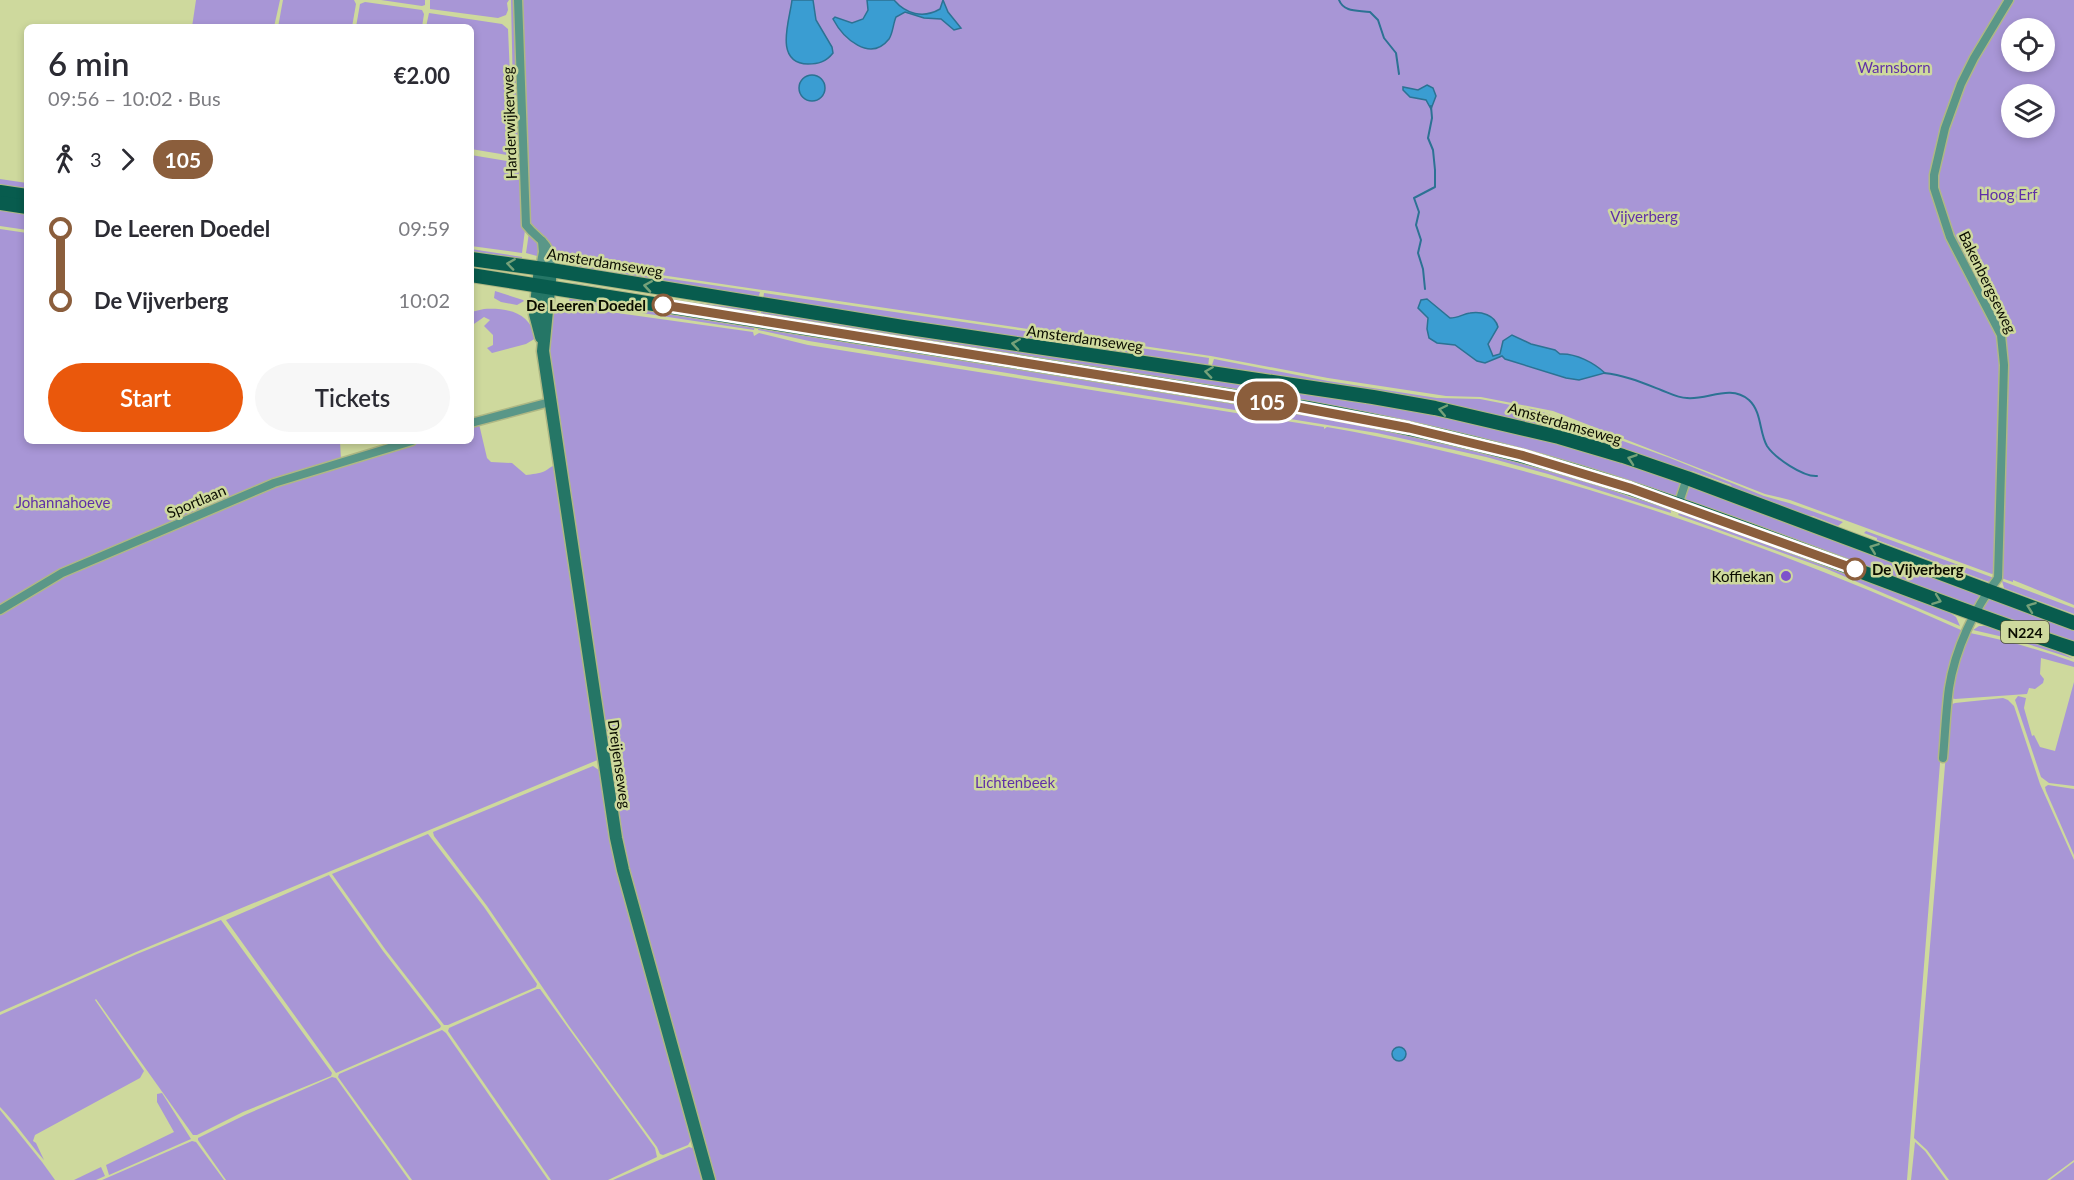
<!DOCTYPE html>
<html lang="en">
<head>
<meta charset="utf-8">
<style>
  body { margin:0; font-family:Lato,sans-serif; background:#f7f7f7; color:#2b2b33; height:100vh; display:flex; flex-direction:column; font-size:22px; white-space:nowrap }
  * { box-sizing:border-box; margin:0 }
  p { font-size:20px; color:#7c7c81 }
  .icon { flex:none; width:33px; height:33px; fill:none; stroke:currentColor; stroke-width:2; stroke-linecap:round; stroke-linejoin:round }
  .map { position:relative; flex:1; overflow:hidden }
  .panel { position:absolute; left:24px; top:24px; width:450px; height:420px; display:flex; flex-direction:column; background:#fff; border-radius:9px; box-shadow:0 3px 9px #0003 }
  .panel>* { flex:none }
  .badge { padding:0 12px; border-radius:20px; font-size:21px; line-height:39px }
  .buttons { position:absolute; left:2001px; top:18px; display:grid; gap:12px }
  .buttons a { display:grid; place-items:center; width:54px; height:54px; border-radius:50%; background:#fff; box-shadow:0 3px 9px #0003; font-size:30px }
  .map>.badge { position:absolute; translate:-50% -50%; box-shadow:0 0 0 3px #fff }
  .legs { display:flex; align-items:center; gap:9px; height:66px; padding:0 24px; font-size:20px }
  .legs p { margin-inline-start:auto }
  .headline { display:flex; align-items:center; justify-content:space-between; height:102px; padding:0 24px }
  h1 { font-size:33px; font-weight:600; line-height:45px }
  .primary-button { display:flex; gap:12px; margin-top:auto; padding:12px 24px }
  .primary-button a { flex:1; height:69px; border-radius:36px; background:#ea580c; color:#fff; font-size:24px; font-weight:600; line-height:69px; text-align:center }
  .primary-button a+a { background:#f7f7f7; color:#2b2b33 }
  ul { padding:0 24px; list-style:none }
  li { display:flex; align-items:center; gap:21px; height:72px; font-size:22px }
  li i { display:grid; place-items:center; width:9px; height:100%; margin:0 8px; background:currentColor }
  li i::after { content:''; width:15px; height:15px; margin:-8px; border:4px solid; border-radius:50%; background:#fff }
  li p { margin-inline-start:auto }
  li:first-child i { background:linear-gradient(#0000 50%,currentColor 0) }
  li:last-child i { background:linear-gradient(currentColor 50%,#0000 0) }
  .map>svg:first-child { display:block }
  .green { fill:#a896d6; fill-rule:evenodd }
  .water { fill:#3a9dd2; stroke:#2c7293; stroke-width:1.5 }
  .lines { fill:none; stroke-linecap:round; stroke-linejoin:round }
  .stream { stroke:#2c7293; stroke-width:2 }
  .minor-casing { stroke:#afb884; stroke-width:11 }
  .secondary-casing { stroke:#afb884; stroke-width:15 }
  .primary-casing { stroke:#afb884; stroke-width:16 }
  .minor { stroke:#5a9788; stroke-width:8 }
  .secondary { stroke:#257666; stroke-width:12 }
  .primary { stroke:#085c4e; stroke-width:14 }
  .oneway { stroke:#75a179 }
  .line-1-casing { stroke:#fff; stroke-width:14 }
  .line-1 { stroke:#8b5e3c; stroke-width:9 }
  .stop-1-dot { fill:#fff; stroke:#8b5e3c; stroke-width:3 }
  .poi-dot { fill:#7e53cc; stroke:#ced99d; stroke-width:2 }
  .labels { text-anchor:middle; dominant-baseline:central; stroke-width:5; stroke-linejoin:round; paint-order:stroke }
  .shield { fill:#ced99d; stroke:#464a2f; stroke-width:1.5 }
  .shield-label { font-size:14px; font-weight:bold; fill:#0b0d00 }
  .park-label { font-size:15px; fill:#6030a8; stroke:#ced99d }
  .street-label { font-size:15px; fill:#0b0d00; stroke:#ced99d }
  .stop-label { font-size:15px; font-weight:bold; fill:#0b0d00; stroke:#ced99d; text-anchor:end }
  .poi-label { font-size:15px; fill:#0b0d00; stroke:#ced99d; text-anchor:end }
</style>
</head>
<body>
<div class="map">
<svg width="2074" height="1180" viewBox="0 0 2074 1180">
  <rect width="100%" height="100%" fill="#ced99d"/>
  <g class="green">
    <path d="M196,0H280L274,27H192Z"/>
    <path d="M283,0H354L356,4L352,27H278Z"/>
    <path d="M381,0H425V5L422,6Z"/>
    <path d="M430,0H509L507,3L508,10L506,15L498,18L430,9Z"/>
    <path d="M511,0H516L521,152L513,156L471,149V27H426L429,13L502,24L508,29L512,123L510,132L507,139H514Z"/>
    <path d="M521,0H2007L1959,83L1932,189L2001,342L1997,571L1992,574L1790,500L1765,494L1553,411L1481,397L1446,396L1328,378L1211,356L573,262L555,258L547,241L529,222Z"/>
    <path d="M2011,0H2074V605L2013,580V582L2001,578L2005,349L1952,236L1937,187L1938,162L1962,84ZM2012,28H2044V62H2012ZM2012,94H2044V128H2012Z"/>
    <path d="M365,2L422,10L424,14L422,27H356L360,4Z"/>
    <path d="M471,155L507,161L521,169L525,230L522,253L471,246Z"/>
    <path d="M0,179L27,183V191L0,187Z"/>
    <path d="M0,208L27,211V230L0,226Z"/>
    <path d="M0,229L27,233V441H340L341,460L196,513L0,607Z"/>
    <path d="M529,233L538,240L540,251L537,256L526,253Z"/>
    <path d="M471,249L522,257V261L471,251Z"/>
    <path d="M575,265L760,292L758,299L574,269Z"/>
    <path d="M572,283L688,302L757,310L756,315L572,286Z"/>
    <path d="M495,291L523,300L524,301L517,305L501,302L494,298Z"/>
    <path d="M764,293L1209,358L1208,368L862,316C829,307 797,302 763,300Z"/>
    <path d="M570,295L639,310L755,324L754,330L569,302Z"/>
    <path d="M553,304L753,332L754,336L759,333L808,345L1324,427V429L1327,427C1547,466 1757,539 1961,630L1962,633L1945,700L1907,1180H712L622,852L547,337Z"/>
    <path d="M484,309C509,308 529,312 536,338L526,344L492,353L487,348L493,345V335L484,326L490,320L484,317L471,326V312Z"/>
    <path d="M761,310L1434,412L1557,441L1681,481C1682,487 1679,494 1674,499L1521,451L761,316Z"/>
    <path d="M759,325C816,334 872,349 931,352L1378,426L1562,472L1630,497L1670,507L1671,513L1548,474L1486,457L1377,433L809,341L758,330Z"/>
    <path d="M1214,359L1328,381L1437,398L1480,399L1537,410L1670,458L1764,496L1789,503L1843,522L1838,526L1813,516L1799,515L1734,491L1731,485L1692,471L1686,473L1639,456L1211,368Z"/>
    <path d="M479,424L487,458L491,462L512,463L526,475C532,474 539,474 545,471C550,468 551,466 557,465L600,759L136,952L0,1012V613L45,585L274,485L419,441H471V426Z"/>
    <path d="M1691,485L1984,594L1977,608L1685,503L1684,498Z"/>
    <path d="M1680,512L1847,571L1903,595L1946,610L1956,617L1960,626L1827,569L1678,515Z"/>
    <path d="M1866,531L1994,578L1989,582L1877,540V538L1864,533Z"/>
    <path d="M2002,581L2074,608V614L2004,588Z"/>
    <path d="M1988,596L2074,628V642L1981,609Z"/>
    <path d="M1979,626H1990L2054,649L2074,659L2012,639L1973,630Z"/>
    <path d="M1970,633C2006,640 2040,650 2074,662V667L2041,658L2040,674L2044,679L2043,683L2035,689L2029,688L2027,694L1955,699L1951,698L1953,677Z"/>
    <path d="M2074,682V786L2049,783L2041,777L2015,700L2018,696L2026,698L2024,708L2032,736L2034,735L2040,747L2055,751Z"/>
    <path d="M2003,698L2008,700L2014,706L2040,784L2074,860V1160L2047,1180H1949L1927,1150L1914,1138L1950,705L1955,703Z"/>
    <path d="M593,766L603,773L693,1137L688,1145L663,1155L660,1154L657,1147L569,1026L487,906L434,836L433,832Z"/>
    <path d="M2048,785L2074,789V855L2046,791L2045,787Z"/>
    <path d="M428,834L484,907L537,984L536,987L448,1025H444L385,949L332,874Z"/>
    <path d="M329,875L383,951L441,1026L440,1028L336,1073L226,920Z"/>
    <path d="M221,920L332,1073L331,1076L243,1112L197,1135H193L96,999L95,1000L144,1071L140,1078L35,1135L33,1141L36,1143L44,1160C29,1143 16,1123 0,1107V1015L137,954Z"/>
    <path d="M537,989H540L655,1148L657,1157L608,1180H551L448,1031L449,1028Z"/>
    <path d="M442,1030L446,1033L548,1180H412L338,1077L339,1074Z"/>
    <path d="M332,1077L336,1078L409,1180H226L198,1140V1138L245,1115Z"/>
    <path d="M162,1093L191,1139L109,1175L106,1165L174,1132L157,1102V1094Z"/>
    <path d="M0,1110L42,1162L55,1180H0Z"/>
    <path d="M192,1141L196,1142L224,1180H102Z"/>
    <path d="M1915,1142L1925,1151L1946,1180H1911Z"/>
    <path d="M689,1147L696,1149L705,1180H613Z"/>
    <path d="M2074,1162V1180H2050Z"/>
    <path d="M101,1167L105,1176L96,1180H74Z"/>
  </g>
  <g class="water">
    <path d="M792,0H813L816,20L832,47L833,53C826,62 818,64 808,64C773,63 790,19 792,0Z"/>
    <path d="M867,0H894C906,14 923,19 940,9L943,0L948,12L961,28L954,30L941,19L924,18L905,12L896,17C893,24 893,33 889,39C870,63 843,38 833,19L835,17L852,23L863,19L868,10Z"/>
    <circle cx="812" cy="88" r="13"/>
    <path d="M1427,85L1433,88L1436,96L1431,109L1426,100L1410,97L1403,90V87L1418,90Z"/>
    <path d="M1427,299L1450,318C1458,318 1463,314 1470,313C1481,311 1495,315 1498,327L1488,344L1493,356L1500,354L1503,341L1512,335L1531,344L1555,350L1560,354C1576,353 1594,363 1605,373L1579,380L1566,378L1505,359L1502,356L1485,363L1477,361L1455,345L1437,343L1429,338L1427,329L1428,318L1418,308L1421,300Z"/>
    <circle cx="1399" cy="1054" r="7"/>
  </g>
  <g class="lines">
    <g class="stream">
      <path d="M1339,0C1344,13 1359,10 1370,12L1378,20L1384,38L1396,53L1399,74"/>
      <path d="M1425,289L1423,269L1418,253L1421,240L1416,225L1419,212L1414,198L1435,187V170L1433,150L1428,138L1432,118L1431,106"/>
      <path d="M1604,373C1624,375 1643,383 1661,390C1669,393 1678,398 1687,398C1708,400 1730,384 1749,400C1762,412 1759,432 1767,446C1775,458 1803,477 1817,476"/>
    </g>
    <g class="minor-casing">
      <g id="minor">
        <path d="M518,0L526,225C542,245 550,238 551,270"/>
        <path d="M540,268L543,252L542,241"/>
        <path d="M471,423L550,402"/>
        <path d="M1678,505L1687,478"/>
        <path d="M0,610L62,573L274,483L412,441"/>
        <path d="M1943,758C1945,735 1946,711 1949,688C1955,649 1974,609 1998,578L2004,365L2001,335L1950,237L1934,188V175L1945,128L1961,84L1974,58L2009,0"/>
      </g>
    </g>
    <g class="secondary-casing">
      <g id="secondary">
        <path d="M540,268L535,314L541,337"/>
        <path d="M551,270L543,351L616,838L623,870L709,1180"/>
      </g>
    </g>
    <g class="primary-casing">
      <g id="primary">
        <path d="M0,192L27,196"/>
        <path d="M0,203L27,207"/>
        <path d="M471,259L551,270L903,327L1373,397L1435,408L1559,437L1623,456L1687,478L2074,623"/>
        <path d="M471,275L1307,408C1416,428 1524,453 1629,488C1779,537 1924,599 2074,649"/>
      </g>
    </g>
    <use href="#minor" class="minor"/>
    <use href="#secondary" class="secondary"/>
    <use href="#primary" class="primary"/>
  </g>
  <defs><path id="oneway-chevron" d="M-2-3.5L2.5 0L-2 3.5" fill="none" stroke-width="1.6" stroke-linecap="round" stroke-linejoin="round" transform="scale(1.5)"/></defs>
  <g class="oneway">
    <use href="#oneway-chevron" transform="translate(511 264) rotate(-172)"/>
    <use href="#oneway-chevron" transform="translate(648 286) rotate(-171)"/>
    <use href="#oneway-chevron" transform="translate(1016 344) rotate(-171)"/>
    <use href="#oneway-chevron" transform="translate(1209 372) rotate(-172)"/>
    <use href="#oneway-chevron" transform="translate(1443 410) rotate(-168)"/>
    <use href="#oneway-chevron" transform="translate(1632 459) rotate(-161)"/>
    <use href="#oneway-chevron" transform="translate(1874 548) rotate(-159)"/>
    <use href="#oneway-chevron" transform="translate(1937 600) rotate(20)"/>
    <use href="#oneway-chevron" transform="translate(2031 607) rotate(-160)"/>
  </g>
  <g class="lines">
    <g class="line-1-casing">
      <path id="line-1" d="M663,305L1287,405L1409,428L1521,455L1630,488L1855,569"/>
    </g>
    <use href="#line-1" class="line-1"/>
  </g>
  <g class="stop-1-dot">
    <circle cx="663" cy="305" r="10"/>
    <circle cx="1855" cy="569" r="10"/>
  </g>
  <circle class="poi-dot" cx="1786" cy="576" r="6"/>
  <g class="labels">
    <rect class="shield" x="2001" y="621" width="48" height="22" rx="4.5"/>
    <g class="shield-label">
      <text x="2025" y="632">N224</text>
    </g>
    <g class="park-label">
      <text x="1894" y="67">Warnsborn</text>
      <text x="2008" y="194">Hoog Erf</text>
      <text x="1644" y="216">Vijverberg</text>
      <text x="63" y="502">Johannahoeve</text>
      <text x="1015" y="782">Lichtenbeek</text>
    </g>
    <g class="street-label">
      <text transform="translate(509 123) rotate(-92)">Harderwijkerweg</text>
      <text transform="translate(605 262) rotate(9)">Amsterdamseweg</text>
      <text transform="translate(1988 282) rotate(64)">Bakenbergseweg</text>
      <text transform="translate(1085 338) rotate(8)">Amsterdamseweg</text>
      <text transform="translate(1565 423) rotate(16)">Amsterdamseweg</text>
      <text transform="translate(196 501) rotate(-23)">Sportlaan</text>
      <text transform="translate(620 764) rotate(82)">Dreijenseweg</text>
    </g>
    <g class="stop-label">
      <text x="646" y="305">De Leeren Doedel</text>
      <text x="1872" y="569" text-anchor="start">De Vijverberg</text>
    </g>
    <g class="poi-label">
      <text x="1774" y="576">Koffiekan</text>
    </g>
  </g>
</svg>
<div class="buttons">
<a><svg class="icon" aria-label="locate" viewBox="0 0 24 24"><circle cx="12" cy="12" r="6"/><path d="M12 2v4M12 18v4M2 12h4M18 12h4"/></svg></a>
<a><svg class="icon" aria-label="layers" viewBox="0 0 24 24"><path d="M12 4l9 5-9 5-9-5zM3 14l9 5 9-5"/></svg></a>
</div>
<b class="badge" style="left:1267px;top:401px;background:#8b5e3c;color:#fff">105</b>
<section class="panel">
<div class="headline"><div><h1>6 min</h1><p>09:56 – 10:02 · Bus</p></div><b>€2.00</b></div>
<div class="legs"><svg class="icon" aria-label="walk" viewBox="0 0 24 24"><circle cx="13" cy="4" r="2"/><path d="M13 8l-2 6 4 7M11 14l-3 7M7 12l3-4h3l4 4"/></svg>3<svg class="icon" aria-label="forward" viewBox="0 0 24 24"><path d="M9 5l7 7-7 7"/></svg><b class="badge" style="background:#8b5e3c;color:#fff">105</b></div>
<ul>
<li><i style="color:#8b5e3c"></i><b>De Leeren Doedel</b><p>09:59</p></li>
<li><i style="color:#8b5e3c"></i><b>De Vijverberg</b><p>10:02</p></li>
</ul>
<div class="primary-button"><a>Start</a><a>Tickets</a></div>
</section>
</div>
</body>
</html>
